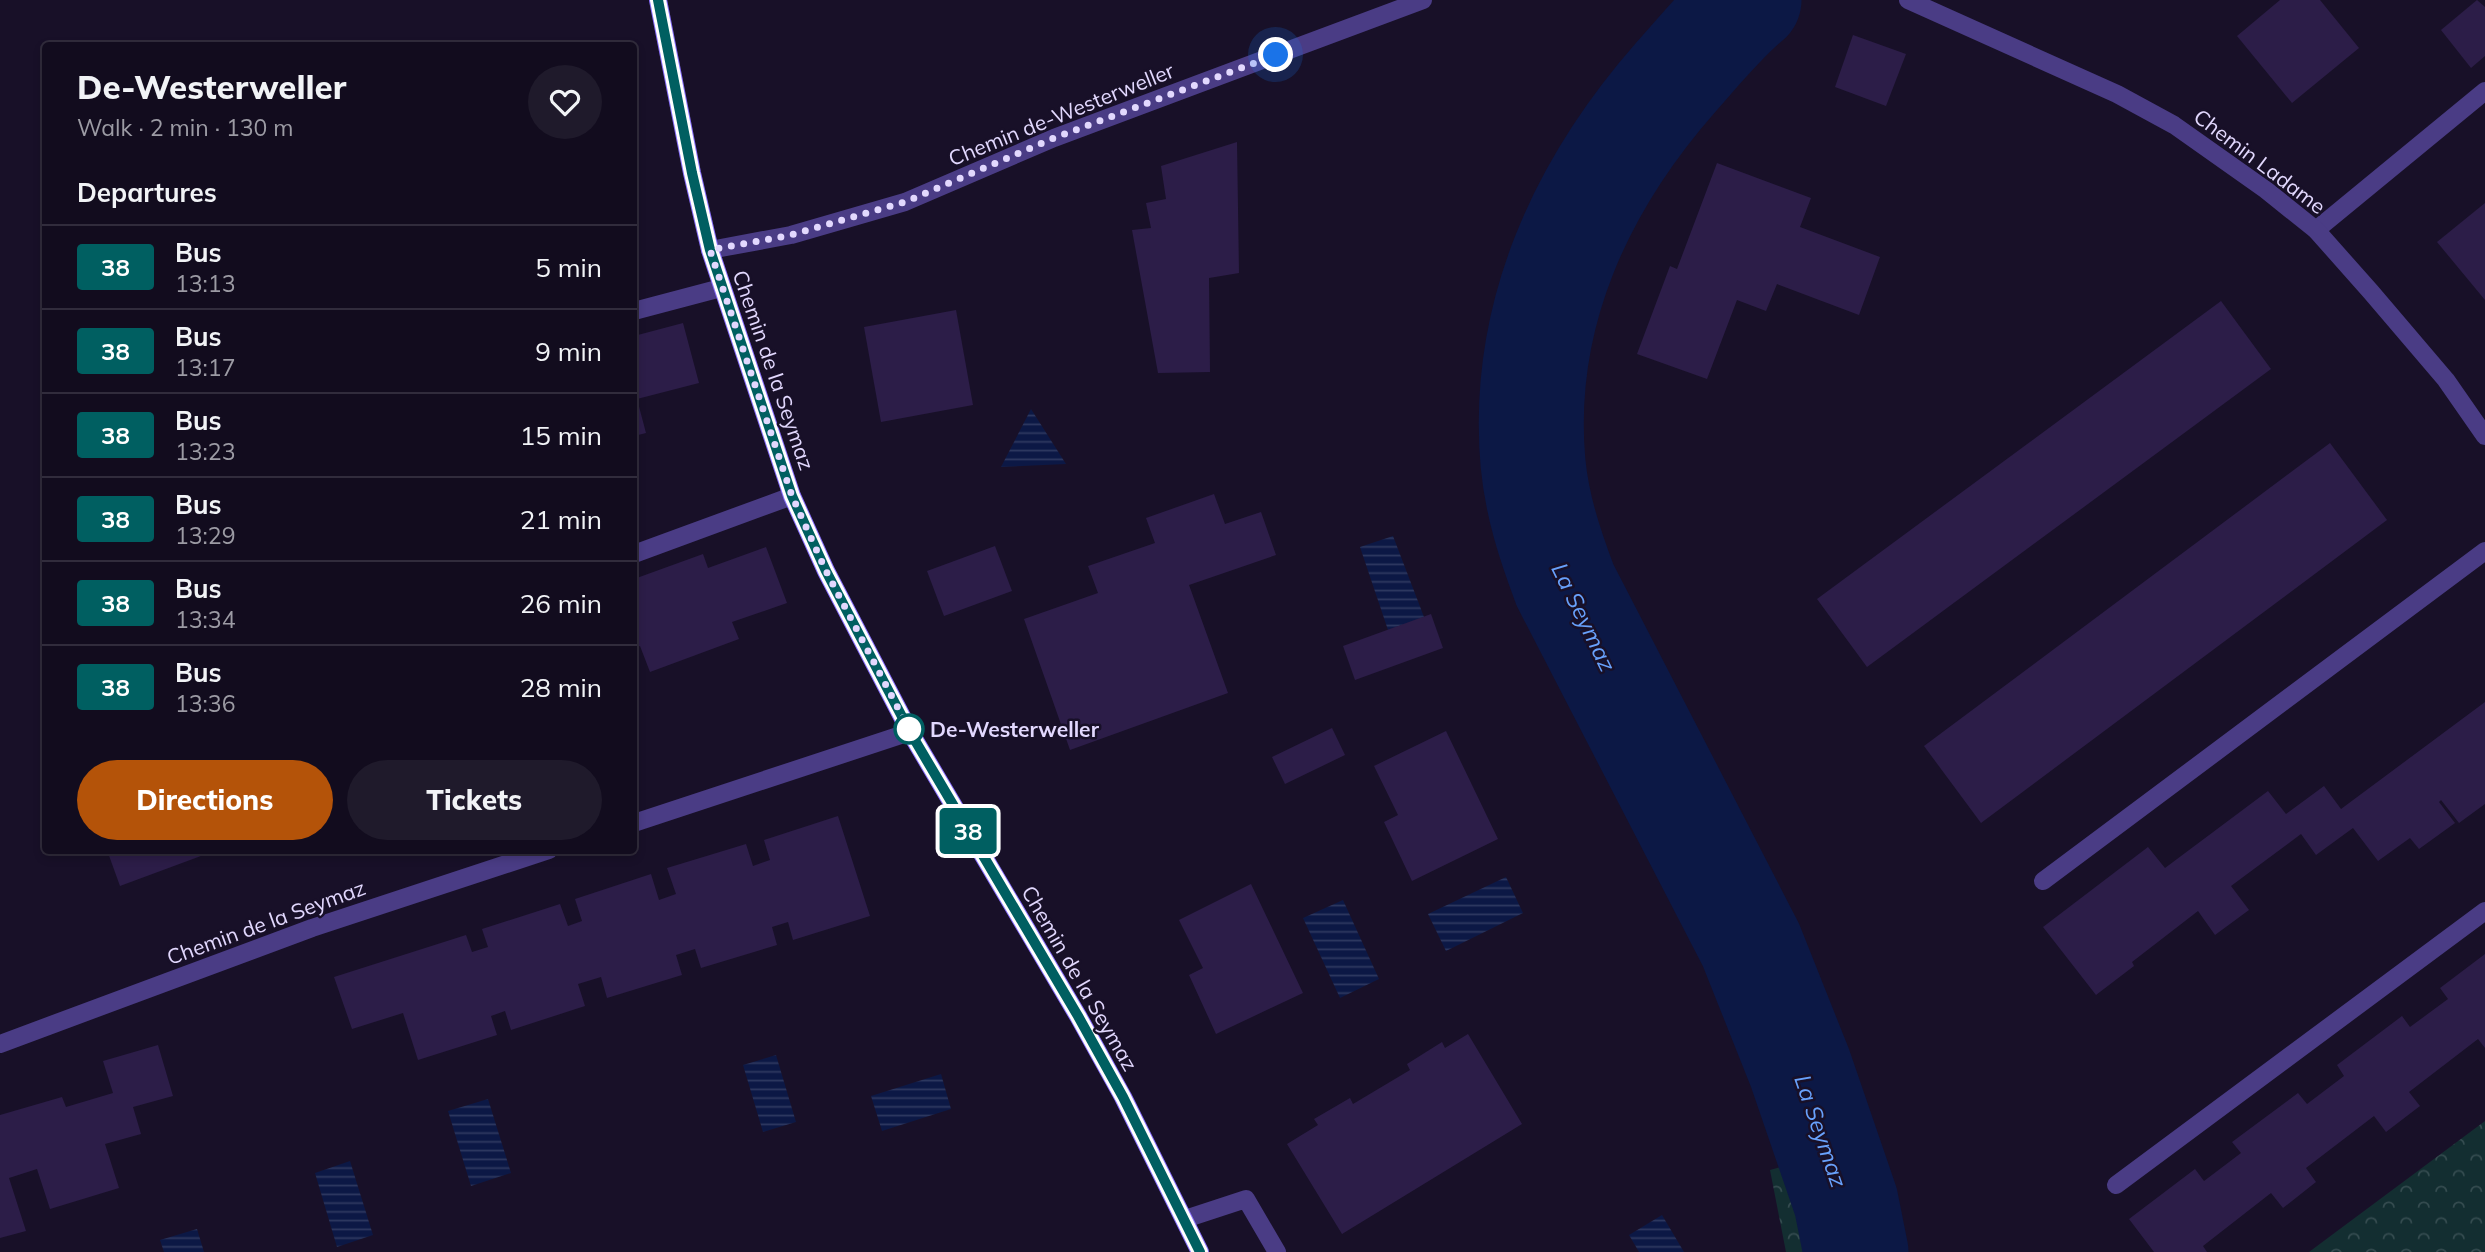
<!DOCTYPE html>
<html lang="en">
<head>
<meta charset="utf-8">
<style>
  body { margin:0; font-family:Mulish,sans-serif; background:#1f1a2b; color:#f1f3f6; height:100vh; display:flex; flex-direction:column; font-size:26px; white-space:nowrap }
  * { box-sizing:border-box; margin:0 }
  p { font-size:23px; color:#9c9ba4 }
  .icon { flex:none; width:38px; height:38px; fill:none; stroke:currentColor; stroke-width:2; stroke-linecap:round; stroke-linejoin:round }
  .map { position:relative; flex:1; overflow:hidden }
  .panel { position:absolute; left:42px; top:42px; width:595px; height:812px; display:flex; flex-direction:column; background:#120c1e; border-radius:7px; box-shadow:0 4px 10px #0003,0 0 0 2px #312c3c }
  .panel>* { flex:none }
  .badge { padding:0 14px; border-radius:5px; font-size:24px; line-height:46px }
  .you { position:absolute; width:35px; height:35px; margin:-18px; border:5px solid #fff; border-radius:50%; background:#1a73e8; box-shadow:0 0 0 10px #1a73e833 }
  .map>.badge { position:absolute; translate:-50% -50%; box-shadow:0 0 0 4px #fff }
  h2 { padding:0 35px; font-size:26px; line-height:63px }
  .round { display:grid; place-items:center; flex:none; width:74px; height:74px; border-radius:37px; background:#1f1a2b }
  .headline { display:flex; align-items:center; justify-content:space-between; height:119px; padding:0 35px }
  h1 { font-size:33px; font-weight:800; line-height:52px }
  .cta { display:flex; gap:14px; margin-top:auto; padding:14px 35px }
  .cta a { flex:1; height:80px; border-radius:42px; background:#b45309; color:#fff; font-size:28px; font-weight:800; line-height:80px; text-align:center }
  .cta a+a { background:#1f1a2b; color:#f1f3f6 }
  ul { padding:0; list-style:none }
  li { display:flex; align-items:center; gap:21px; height:84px; padding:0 35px; border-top:2px solid #312c3c }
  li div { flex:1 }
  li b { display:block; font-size:26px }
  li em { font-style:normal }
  li .badge { min-width:77px; font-weight:700; text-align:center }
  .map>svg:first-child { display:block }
  .forest { fill:url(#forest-crowns) }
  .water { fill:url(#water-rules) }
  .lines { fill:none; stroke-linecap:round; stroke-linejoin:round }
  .river { stroke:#0c1845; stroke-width:105 }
  .building { fill:#2c1d48 }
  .lane { stroke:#4a3c85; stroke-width:18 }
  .street { stroke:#4a3c85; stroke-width:18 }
  .secondary { stroke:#8a71fc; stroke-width:18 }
  .line-casing { stroke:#fff; stroke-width:16 }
  .line { stroke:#005f61; stroke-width:10 }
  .walk { stroke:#e2d8fe; stroke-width:7; stroke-dasharray:0 12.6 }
  .stop-dot { fill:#fff; stroke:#005f61; stroke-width:3.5 }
  .labels { text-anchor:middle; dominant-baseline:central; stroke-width:5; stroke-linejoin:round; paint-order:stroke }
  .street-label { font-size:21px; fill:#e2d8fe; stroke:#181028 }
  .stop-label { font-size:21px; font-weight:bold; fill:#e2d8fe; stroke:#181028; text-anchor:start }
  .water-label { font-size:23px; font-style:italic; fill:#68a1fc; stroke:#181028 }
</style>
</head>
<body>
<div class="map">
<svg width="2485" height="1252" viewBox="0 0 2485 1252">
  <defs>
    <pattern id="forest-crowns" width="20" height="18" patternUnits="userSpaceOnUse" patternTransform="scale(1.75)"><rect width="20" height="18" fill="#132e31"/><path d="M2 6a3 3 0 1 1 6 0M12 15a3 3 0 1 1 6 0" fill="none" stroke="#354c50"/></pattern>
    <pattern id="water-rules" width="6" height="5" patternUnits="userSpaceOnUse" patternTransform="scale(1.75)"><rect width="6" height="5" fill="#0c1845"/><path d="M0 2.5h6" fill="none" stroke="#2f3961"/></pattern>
  </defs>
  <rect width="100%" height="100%" fill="#181028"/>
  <g class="forest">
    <path d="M1635,650L1851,1104L1896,1252H1786L1770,1170L1834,1153L1788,1016L1756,941L1617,662Z"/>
    <path d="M2485,1121V1252H2309Z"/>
  </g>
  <g class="water">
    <path d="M1031,409L1066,464L1001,467Z"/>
    <path d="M1393,536L1424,617L1388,630L1360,547Z"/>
    <path d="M1506,877L1523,913L1446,951L1428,914Z"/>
    <path d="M1343,900L1379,979L1340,998L1303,918Z"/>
    <path d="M776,1055L796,1122L763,1132L743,1065Z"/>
    <path d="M941,1074L951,1109L882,1131L871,1096Z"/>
    <path d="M488,1099L511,1173L471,1186L448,1111Z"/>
    <path d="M350,1161L373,1235L337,1247L315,1173Z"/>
    <path d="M1662,1215L1684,1252H1639L1629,1235Z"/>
    <path d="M197,1229L204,1252H164L160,1240Z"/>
  </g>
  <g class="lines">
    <path class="river" d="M1749,0C1722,23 1700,50 1676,77C1581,185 1520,316 1533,463C1537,506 1550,545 1565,585L1751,945L1800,1068L1846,1202L1856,1252"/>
  </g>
  <g class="building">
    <path d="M2280,0H2320L2359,48L2292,103L2237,36Z"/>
    <path d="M2477,0L2485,7V56L2471,68L2441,30Z"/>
    <path d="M1853,35L1906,54L1886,106L1835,87Z"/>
    <path d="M1237,142L1239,273L1209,278L1210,372L1158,373L1132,230L1151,228L1146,203L1166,199L1161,166Z"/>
    <path d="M1717,163L1811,198L1800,227L1880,257L1859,315L1777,284L1766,311L1737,300L1707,379L1637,354L1670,266L1677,269Z"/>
    <path d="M2485,203V300L2437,242Z"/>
    <path d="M2221,301L2271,369L1867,667L1817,599Z"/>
    <path d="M956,310L973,405L881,422L864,327Z"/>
    <path d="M683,323L699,383L637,399L646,433L634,436V336Z"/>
    <path d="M2330,443L2387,520L1981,823L1924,746Z"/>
    <path d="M1214,494L1225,524L1261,512L1276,555L1189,585L1228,693L1070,750L1024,619L1098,593L1088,566L1155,543L1146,518Z"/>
    <path d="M995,546L1012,591L944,616L927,571Z"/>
    <path d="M766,547L787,603L732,622L739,639L650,672L640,646L634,648V579L703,554L708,568Z"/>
    <path d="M1431,614L1443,648L1355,680L1343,646Z"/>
    <path d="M2485,702V804L2459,823L2441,800L2439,802L2455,823L2419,849L2410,838L2378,861L2353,828L2316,855L2301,834L2231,886L2249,910L2215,935L2198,911L2132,962L2134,966L2096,995L2043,927L2148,847L2165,868L2268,791L2286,814L2324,786L2341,809Z"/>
    <path d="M1332,728L1345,755L1285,784L1272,757Z"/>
    <path d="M1446,731L1498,839L1412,881L1384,822L1398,815L1374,766Z"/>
    <path d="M838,816L870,916L793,940L788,922L772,927L777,945L701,968L695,949L676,955L682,975L607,998L601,977L578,984L585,1006L511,1030L505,1011L491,1016L497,1035L418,1060L403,1013L352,1029L334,977L466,935L472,952L488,947L482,929L560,904L568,926L582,921L575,899L651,874L659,900L676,894L667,868L746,844L753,866L770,860L764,840Z"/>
    <path d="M107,850H208L209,853L120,886Z"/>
    <path d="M1251,884L1303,993L1216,1034L1189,975L1203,968L1179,920Z"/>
    <path d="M2485,954V1048L2478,1039L2409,1092L2420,1106L2386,1132L2374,1116L2306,1168L2316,1182L2283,1208L2271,1193L2203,1246L2207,1252H2154L2129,1219L2195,1169L2204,1181L2241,1153L2232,1142L2298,1093L2307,1104L2344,1076L2337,1065L2402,1016L2410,1027L2448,999L2440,988Z"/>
    <path d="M1468,1034L1522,1124L1342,1234L1287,1144L1318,1125L1314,1119L1350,1098L1353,1104L1410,1070L1407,1064L1442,1042L1445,1048Z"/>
    <path d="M158,1045L173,1096L133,1107L141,1134L105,1144L119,1188L50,1209L37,1169L9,1178L26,1231L0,1238V1115L62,1097L66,1107L113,1093L103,1061Z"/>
  </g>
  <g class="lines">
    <g class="lane">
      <path d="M2316,230L2485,91"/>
      <path d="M634,311L721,288"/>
      <path d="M634,554L792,496"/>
      <path d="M634,823L910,732"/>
      <path d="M2043,881L2485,551"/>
      <path d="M0,1044L312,928L549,850"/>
      <path d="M2116,1185L2485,911"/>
      <path d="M1185,1219L1246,1199L1277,1252"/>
    </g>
    <g class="street">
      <path d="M1908,0L2117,94L2174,125L2266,190L2316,230L2371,292L2446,380L2485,436"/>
      <path d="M710,250L791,235L905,202L1054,138L1423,0"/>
    </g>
    <path class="secondary" d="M658,0L692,173L710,250L792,496L826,571L910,732L1078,1016L1123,1097L1200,1252"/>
  </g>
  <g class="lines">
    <g class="line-casing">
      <path id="line" d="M658,0L692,173L710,250L792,496L826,571L910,732L1078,1016L1123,1097L1200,1252"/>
    </g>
    <use href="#line" class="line"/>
    <path class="walk" d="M909,729L826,571L792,496L710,250L791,235L905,202L1054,138L1276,55"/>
  </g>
  <circle class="stop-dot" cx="909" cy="729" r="14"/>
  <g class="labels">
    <g class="street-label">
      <text transform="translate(1061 114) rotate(-22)">Chemin de-Westerweller</text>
      <text transform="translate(2260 161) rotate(37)">Chemin Ladame</text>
      <text transform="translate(774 370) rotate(71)">Chemin de la Seymaz</text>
      <text transform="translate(266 922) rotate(-20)">Chemin de la Seymaz</text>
      <text transform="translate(1080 978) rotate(60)">Chemin de la Seymaz</text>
    </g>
    <g class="stop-label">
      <text x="930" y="729">De-Westerweller</text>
    </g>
    <g class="water-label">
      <text transform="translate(1584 617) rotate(64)">La Seymaz</text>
      <text transform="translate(1821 1131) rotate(71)">La Seymaz</text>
    </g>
  </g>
</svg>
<div class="you" style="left:1276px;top:55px"></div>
<b class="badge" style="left:968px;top:831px;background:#005f61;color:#fff">38</b>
<section class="panel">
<div class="headline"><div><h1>De-Westerweller</h1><p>Walk · 2 min · 130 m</p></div><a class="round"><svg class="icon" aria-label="heart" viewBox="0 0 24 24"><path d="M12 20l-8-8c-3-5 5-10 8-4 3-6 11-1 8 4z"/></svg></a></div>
<h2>Departures</h2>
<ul>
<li><span class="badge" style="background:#005f61;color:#fff">38</span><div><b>Bus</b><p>13:13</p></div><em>5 min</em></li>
<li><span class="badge" style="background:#005f61;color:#fff">38</span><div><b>Bus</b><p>13:17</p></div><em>9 min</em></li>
<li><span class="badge" style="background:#005f61;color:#fff">38</span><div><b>Bus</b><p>13:23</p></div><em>15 min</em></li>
<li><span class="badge" style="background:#005f61;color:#fff">38</span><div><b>Bus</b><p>13:29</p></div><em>21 min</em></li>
<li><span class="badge" style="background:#005f61;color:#fff">38</span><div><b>Bus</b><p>13:34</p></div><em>26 min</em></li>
<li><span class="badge" style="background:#005f61;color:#fff">38</span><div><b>Bus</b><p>13:36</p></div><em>28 min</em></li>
</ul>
<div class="cta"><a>Directions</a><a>Tickets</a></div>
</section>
</div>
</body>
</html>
